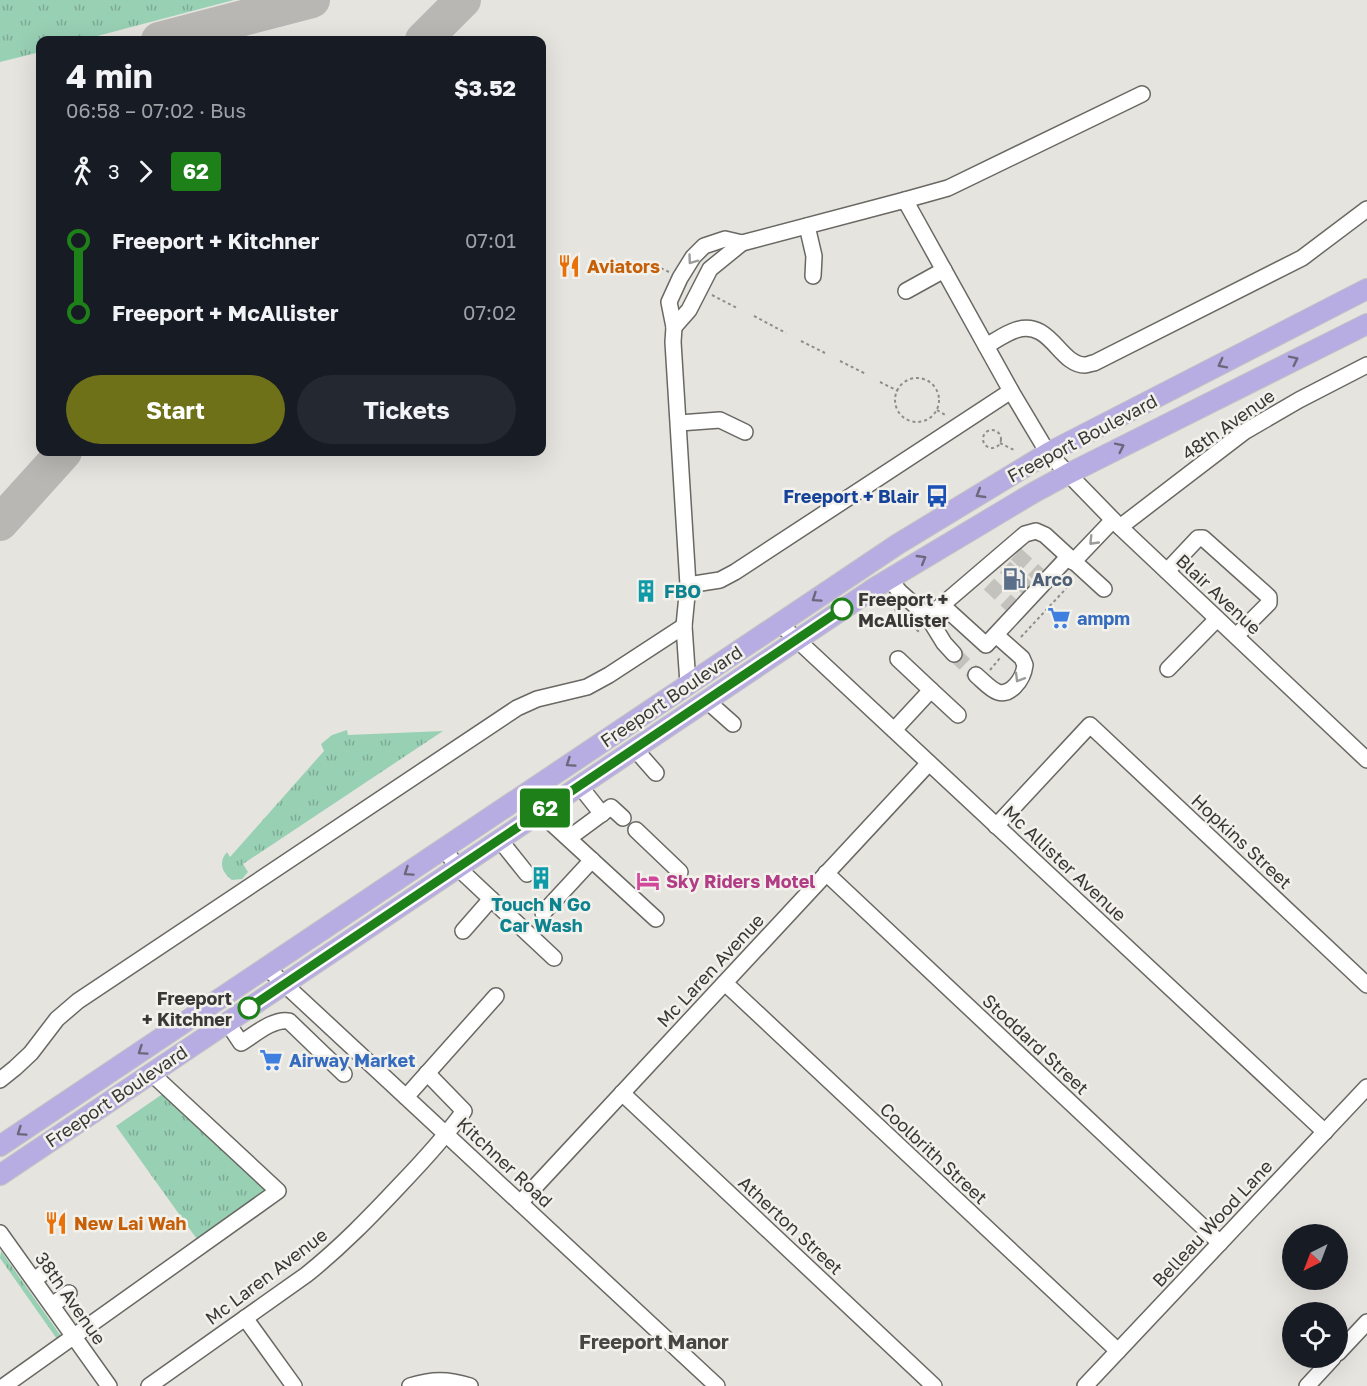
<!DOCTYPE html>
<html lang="en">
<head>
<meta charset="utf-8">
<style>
  body { margin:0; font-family:"Golos Text",sans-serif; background:#242831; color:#f1f3f6; height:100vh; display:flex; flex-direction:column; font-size:22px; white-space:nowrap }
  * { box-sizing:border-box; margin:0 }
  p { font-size:20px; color:#9ea1a6 }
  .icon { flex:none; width:33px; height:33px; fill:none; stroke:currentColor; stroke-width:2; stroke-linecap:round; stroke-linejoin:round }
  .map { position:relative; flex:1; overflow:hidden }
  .sheet { position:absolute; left:36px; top:36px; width:510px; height:420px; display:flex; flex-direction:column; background:#171b24; border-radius:12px; box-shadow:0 6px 24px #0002 }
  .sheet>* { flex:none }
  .badge { padding:0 12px; border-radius:4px; font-size:21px; line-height:39px }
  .needle { width:39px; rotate:222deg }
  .tools { position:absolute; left:1282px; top:1224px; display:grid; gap:12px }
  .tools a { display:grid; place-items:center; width:66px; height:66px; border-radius:50%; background:#171b24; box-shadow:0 6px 24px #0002; font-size:30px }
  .map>.badge { position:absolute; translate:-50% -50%; box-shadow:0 0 0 3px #fff }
  .legs { display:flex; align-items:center; gap:9px; height:66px; padding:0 30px; font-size:20px }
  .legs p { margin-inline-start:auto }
  .head { display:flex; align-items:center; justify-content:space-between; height:102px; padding:0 30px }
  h1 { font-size:33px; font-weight:700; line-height:45px }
  .button { display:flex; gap:12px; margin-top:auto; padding:12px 30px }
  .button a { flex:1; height:69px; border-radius:36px; background:#6e7117; color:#fff; font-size:24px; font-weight:700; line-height:69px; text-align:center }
  .button a+a { background:#242831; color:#f1f3f6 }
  ul { padding:0 30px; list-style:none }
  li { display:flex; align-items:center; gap:21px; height:72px; font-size:22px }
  li i { display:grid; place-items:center; width:9px; height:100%; margin:0 8px; background:currentColor }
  li i::after { content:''; width:15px; height:15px; margin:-8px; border:4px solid; border-radius:50%; background:#171b24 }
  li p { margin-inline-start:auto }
  li:first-child i { background:linear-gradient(#0000 50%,currentColor 0) }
  li:last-child i { background:linear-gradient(currentColor 50%,#0000 0) }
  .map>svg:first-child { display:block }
  .grass { fill:url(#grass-tufts) }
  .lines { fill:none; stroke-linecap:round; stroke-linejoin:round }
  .taxiway { stroke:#b9b7b3; stroke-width:36 }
  .minor-tunnel { stroke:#c3c2bd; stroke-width:15; stroke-dasharray:15 8; stroke-linecap:butt }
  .minor-casing { stroke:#696863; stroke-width:18 }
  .major-casing { stroke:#c4c3c3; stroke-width:22 }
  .path { stroke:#8f8d8a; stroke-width:2; stroke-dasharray:3 3; stroke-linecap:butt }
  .minor { stroke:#fff; stroke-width:15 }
  .major { stroke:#b8ade2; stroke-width:20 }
  .oneway { stroke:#9c9c9a }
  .oneway2 { stroke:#6c677b }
  .line-1-casing { stroke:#fff; stroke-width:14 }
  .line-1 { stroke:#1e8019; stroke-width:9 }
  .stop-1-dot { fill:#fff; stroke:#1e8019; stroke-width:3 }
  .labels { text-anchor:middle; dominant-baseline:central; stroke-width:5; stroke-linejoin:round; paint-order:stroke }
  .food-label { font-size:18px; font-weight:bold; fill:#c56008; stroke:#f3f1ec; text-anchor:start }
  .street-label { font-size:18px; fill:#393836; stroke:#f3f1ec }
  .transit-label { font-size:18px; font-weight:bold; fill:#164399; stroke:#f3f1ec; text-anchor:end }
  .service-label { font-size:18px; font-weight:bold; fill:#4e5e75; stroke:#f3f1ec; text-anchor:start }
  .culture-label { font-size:18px; font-weight:bold; fill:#0d838f; stroke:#f3f1ec; text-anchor:start }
  .stop-label { font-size:18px; font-weight:bold; fill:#393836; stroke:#f3f1ec; text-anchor:start }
  .shop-label { font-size:18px; font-weight:bold; fill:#366cbe; stroke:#f3f1ec; text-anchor:start }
  .hotel-label { font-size:18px; font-weight:bold; fill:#b23c85; stroke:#f3f1ec; text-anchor:start }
  .neighbourhood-label { font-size:20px; font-weight:bold; fill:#484642; stroke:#f3f1ec }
</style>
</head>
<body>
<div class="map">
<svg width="1367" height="1386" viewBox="0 0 1367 1386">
  <defs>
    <pattern id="grass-tufts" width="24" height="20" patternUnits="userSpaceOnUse" patternTransform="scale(1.5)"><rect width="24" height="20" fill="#98d0b4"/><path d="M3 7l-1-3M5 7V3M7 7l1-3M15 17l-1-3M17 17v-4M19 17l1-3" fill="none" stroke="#7daa93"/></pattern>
  </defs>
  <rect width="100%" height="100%" fill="#e6e4df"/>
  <g class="grass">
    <path d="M0,0H234L82,40H40V52L0,62Z"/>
    <path d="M347,730L348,735L443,731L243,864L248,872L242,879L232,880C222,873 218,862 227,852L230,857L324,751L321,744L332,735Z"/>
    <path d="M164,1093L274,1191L199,1242L116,1126Z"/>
    <path d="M1,1251L63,1339L59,1342L0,1258Z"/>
  </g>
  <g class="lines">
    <g class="taxiway">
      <path d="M159,40L312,0"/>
      <path d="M423,40L463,0"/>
      <path d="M0,523L64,452"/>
    </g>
    <g class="minor-tunnel">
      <path d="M1016,554L1039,575"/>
      <path d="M1005,567L1027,588"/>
      <path d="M989,584L1011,605"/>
      <path d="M954,654L976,675"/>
    </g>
    <g class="minor-casing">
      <g id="minor">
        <path d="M905,200L948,188L1142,94"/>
        <path d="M807,226L814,256L813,276"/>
        <path d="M906,291L944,270"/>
        <path d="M674,327L689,310L710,269L742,243"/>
        <path d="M986,346C995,341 1006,333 1016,330C1051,319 1059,365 1085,365C1088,365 1091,363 1094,363L1302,258L1367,209"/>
        <path d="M679,423L720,420L745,432"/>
        <path d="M1120,527L1244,432L1299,400L1367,365"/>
        <path d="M1073,562L1113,520"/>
        <path d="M1167,571L1198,538H1203L1269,597V603L1236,636"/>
        <path d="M889,579L900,592L928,617L1025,534L1036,531L1045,535L1104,589"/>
        <path d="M688,585L720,580L735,572L1011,391"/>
        <path d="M942,605L986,645L1068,557"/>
        <path d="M928,617L944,643L954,654"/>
        <path d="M779,623L1325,1132"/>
        <path d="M898,659L931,690"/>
        <path d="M1168,669L1217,619"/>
        <path d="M976,675C989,686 1000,702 1015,686C1021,680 1024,673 1025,665L1022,658L996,635"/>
        <path d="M688,684L684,626L688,585L673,342L674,327L669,302L680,278L693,257L704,246L725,239L742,243L905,200L1011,391L1048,453L1120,527L1367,760"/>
        <path d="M706,700L733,724"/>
        <path d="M894,730L931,690L958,715"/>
        <path d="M634,748L656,773"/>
        <path d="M579,785L602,814"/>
        <path d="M522,796L656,919"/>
        <path d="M996,826L1090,725L1367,985"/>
        <path d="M636,830L680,872"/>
        <path d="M569,838L611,807L623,818"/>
        <path d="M499,839L527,874"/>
        <path d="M444,848L457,867L554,958"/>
        <path d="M826,873L1220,1243"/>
        <path d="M543,913L592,860"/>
        <path d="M463,931L491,899"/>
        <path d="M266,967L717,1386"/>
        <path d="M725,983L1118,1351"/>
        <path d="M227,1022L241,1043C253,1036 273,1018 289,1021L344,1074"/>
        <path d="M0,1080L15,1068L31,1053L57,1019L78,1001L517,708L537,699L587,687L609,675L684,626"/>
        <path d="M622,1093L934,1386"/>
        <path d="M406,1097L496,996"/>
        <path d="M520,1203L929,763"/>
        <path d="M0,1233L109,1386"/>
        <path d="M34,1280L46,1271"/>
        <path d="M52,1305L69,1293"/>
        <path d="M245,1318L294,1386"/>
        <path d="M1338,1353L1367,1322"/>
        <path d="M4,1386L278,1191L151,1073"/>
        <path d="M149,1386L306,1275C341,1247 370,1217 400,1185C423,1161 445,1137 464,1111L427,1073"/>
        <path d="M410,1386C432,1379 448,1379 470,1386"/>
        <path d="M1085,1386L1367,1087"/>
        <path d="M1307,1386L1333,1358"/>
      </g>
    </g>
    <g class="major-casing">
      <g id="major">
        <path d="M0,1146L898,544L1048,453L1367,289"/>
        <path d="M0,1175L876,587L1033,493L1068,474L1367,324"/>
      </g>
    </g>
    <g class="path">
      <path d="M650,263L669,272"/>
      <path d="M712,295L737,308"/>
      <path d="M754,316L786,333"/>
      <path d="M801,341L825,353"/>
      <path d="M840,361L866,374"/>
      <circle cx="917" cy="400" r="22"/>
      <path d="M880,382L898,391"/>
      <path d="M937,410L947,416"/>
      <circle cx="992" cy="439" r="9"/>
      <path d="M1000,443L1016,451"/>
      <path d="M886,601L919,632"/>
      <path d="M1021,637L1074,580"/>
      <path d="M990,670L1000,658"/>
    </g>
    <use href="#minor" class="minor"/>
    <use href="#major" class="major"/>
  </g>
  <defs><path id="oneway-chevron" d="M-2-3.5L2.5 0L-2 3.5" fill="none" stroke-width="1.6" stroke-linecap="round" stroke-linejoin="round" transform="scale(1.5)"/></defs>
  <g class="oneway">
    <use href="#oneway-chevron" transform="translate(692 260) rotate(126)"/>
    <use href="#oneway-chevron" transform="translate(1093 541) rotate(134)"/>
    <use href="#oneway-chevron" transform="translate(1019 678) rotate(121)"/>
  </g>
  <g class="oneway2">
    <use href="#oneway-chevron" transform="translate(1294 360) rotate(-26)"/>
    <use href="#oneway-chevron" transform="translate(1222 364) rotate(153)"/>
    <use href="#oneway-chevron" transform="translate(1120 447) rotate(-26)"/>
    <use href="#oneway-chevron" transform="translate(980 494) rotate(149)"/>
    <use href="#oneway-chevron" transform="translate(922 559) rotate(-31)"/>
    <use href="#oneway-chevron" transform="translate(816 598) rotate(146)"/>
    <use href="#oneway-chevron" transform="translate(570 763) rotate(146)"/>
    <use href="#oneway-chevron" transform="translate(408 872) rotate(146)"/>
    <use href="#oneway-chevron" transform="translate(142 1051) rotate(146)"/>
    <use href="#oneway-chevron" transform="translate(21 1132) rotate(146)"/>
  </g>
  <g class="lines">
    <g class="line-1-casing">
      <path id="line-1" d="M249,1008L842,609"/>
    </g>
    <use href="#line-1" class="line-1"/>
  </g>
  <defs>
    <g id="restaurant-bare" transform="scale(1.8)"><path d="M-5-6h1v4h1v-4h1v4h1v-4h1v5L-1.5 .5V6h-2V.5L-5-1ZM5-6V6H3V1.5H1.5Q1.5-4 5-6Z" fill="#e8710a" stroke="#f3f1ec" stroke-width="2.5" paint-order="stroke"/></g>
    <g id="bus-bare" transform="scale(1.8)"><path d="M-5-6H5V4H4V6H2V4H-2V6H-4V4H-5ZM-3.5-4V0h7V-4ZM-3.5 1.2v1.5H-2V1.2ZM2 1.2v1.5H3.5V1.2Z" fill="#1a4fb4" stroke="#f3f1ec" stroke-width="2.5" paint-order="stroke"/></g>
    <g id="fuel-bare" transform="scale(1.8)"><path d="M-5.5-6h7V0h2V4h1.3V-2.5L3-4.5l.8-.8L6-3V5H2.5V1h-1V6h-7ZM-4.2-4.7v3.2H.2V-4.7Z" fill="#5c6f8a" stroke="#f3f1ec" stroke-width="2.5" paint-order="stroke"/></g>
    <g id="building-bare" transform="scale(1.8)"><path d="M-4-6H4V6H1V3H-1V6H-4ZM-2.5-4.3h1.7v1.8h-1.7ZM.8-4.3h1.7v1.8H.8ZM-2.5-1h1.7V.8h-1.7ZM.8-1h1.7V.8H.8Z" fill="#0f9aa8" stroke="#f3f1ec" stroke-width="2.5" paint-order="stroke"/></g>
    <g id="supermarket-bare" transform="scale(1.8)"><path d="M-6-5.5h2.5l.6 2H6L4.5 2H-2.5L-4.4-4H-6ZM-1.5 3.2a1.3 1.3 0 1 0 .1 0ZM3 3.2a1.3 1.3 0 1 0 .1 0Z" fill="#3f7fe0" stroke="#f3f1ec" stroke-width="2.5" paint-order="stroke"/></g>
    <g id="hotel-bare" transform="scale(1.8)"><path d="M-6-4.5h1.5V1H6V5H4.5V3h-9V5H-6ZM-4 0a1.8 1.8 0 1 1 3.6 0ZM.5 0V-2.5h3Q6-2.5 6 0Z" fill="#d1479c" stroke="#f3f1ec" stroke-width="2.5" paint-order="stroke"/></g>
  </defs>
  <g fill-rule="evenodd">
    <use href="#restaurant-bare" x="569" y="266"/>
    <use href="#bus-bare" x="937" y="496"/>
    <use href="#fuel-bare" x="1014" y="579"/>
    <use href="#building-bare" x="646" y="591"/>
    <use href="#supermarket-bare" x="1059" y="618"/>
    <use href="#building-bare" x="541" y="878"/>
    <use href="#hotel-bare" x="648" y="881"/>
    <use href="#supermarket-bare" x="271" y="1060"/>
    <use href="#restaurant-bare" x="56" y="1223"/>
  </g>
  <g class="stop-1-dot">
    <circle cx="842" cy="609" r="10"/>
    <circle cx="249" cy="1008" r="10"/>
  </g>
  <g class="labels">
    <g class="food-label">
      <text x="587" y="266">Aviators</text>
      <text x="74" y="1223">New Lai Wah</text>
    </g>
    <g class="street-label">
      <text transform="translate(1228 424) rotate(-35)">48th Avenue</text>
      <text transform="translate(1082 438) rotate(-28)">Freeport Boulevard</text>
      <text transform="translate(1219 594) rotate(43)">Blair Avenue</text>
      <text transform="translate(671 696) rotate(-34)">Freeport Boulevard</text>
      <text transform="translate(1242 841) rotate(43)">Hopkins Street</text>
      <text transform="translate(1065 863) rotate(43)">Mc Allister Avenue</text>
      <text transform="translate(710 970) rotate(-47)">Mc Laren Avenue</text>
      <text transform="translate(1036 1044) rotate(43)">Stoddard Street</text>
      <text transform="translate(116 1096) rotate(-34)">Freeport Boulevard</text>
      <text transform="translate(934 1153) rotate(43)">Coolbrith Street</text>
      <text transform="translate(505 1162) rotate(43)">Kitchner Road</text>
      <text transform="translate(1212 1223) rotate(-47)">Belleau Wood Lane</text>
      <text transform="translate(791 1225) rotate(43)">Atherton Street</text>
      <text transform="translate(266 1276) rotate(-37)">Mc Laren Avenue</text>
      <text transform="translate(71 1298) rotate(55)">38th Avenue</text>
    </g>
    <g class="transit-label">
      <text x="919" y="496">Freeport + Blair</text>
    </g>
    <g class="service-label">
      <text x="1032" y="579">Arco</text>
    </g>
    <g class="culture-label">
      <text x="664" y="591">FBO</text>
      <text x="541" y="904" text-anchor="middle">Touch N Go<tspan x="541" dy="21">Car Wash</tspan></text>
    </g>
    <g class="stop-label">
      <text x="858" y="599">Freeport +<tspan x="858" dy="21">McAllister</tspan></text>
      <text x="232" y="998" text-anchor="end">Freeport<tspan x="232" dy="21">+ Kitchner</tspan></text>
    </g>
    <g class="shop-label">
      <text x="1077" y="618">ampm</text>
      <text x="289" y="1060">Airway Market</text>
    </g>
    <g class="hotel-label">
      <text x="666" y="881">Sky Riders Motel</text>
    </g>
    <g class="neighbourhood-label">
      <text x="654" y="1341">Freeport Manor</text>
    </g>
  </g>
</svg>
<div class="tools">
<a><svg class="needle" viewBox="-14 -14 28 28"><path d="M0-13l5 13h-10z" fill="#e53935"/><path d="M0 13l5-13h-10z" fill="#9ea1a6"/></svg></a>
<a><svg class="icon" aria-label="locate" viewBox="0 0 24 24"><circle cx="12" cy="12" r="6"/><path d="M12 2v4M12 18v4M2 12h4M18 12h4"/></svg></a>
</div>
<b class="badge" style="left:545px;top:808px;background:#1e8019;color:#fff">62</b>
<section class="sheet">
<div class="head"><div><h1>4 min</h1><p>06:58 – 07:02 · Bus</p></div><b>$3.52</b></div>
<div class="legs"><svg class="icon" aria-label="walk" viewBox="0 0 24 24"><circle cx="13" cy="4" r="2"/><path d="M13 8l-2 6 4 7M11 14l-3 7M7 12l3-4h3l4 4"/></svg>3<svg class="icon" aria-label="forward" viewBox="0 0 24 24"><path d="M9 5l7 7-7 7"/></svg><b class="badge" style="background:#1e8019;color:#fff">62</b></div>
<ul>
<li><i style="color:#1e8019"></i><b>Freeport + Kitchner</b><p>07:01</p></li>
<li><i style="color:#1e8019"></i><b>Freeport + McAllister</b><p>07:02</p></li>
</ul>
<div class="button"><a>Start</a><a>Tickets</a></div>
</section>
</div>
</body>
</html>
